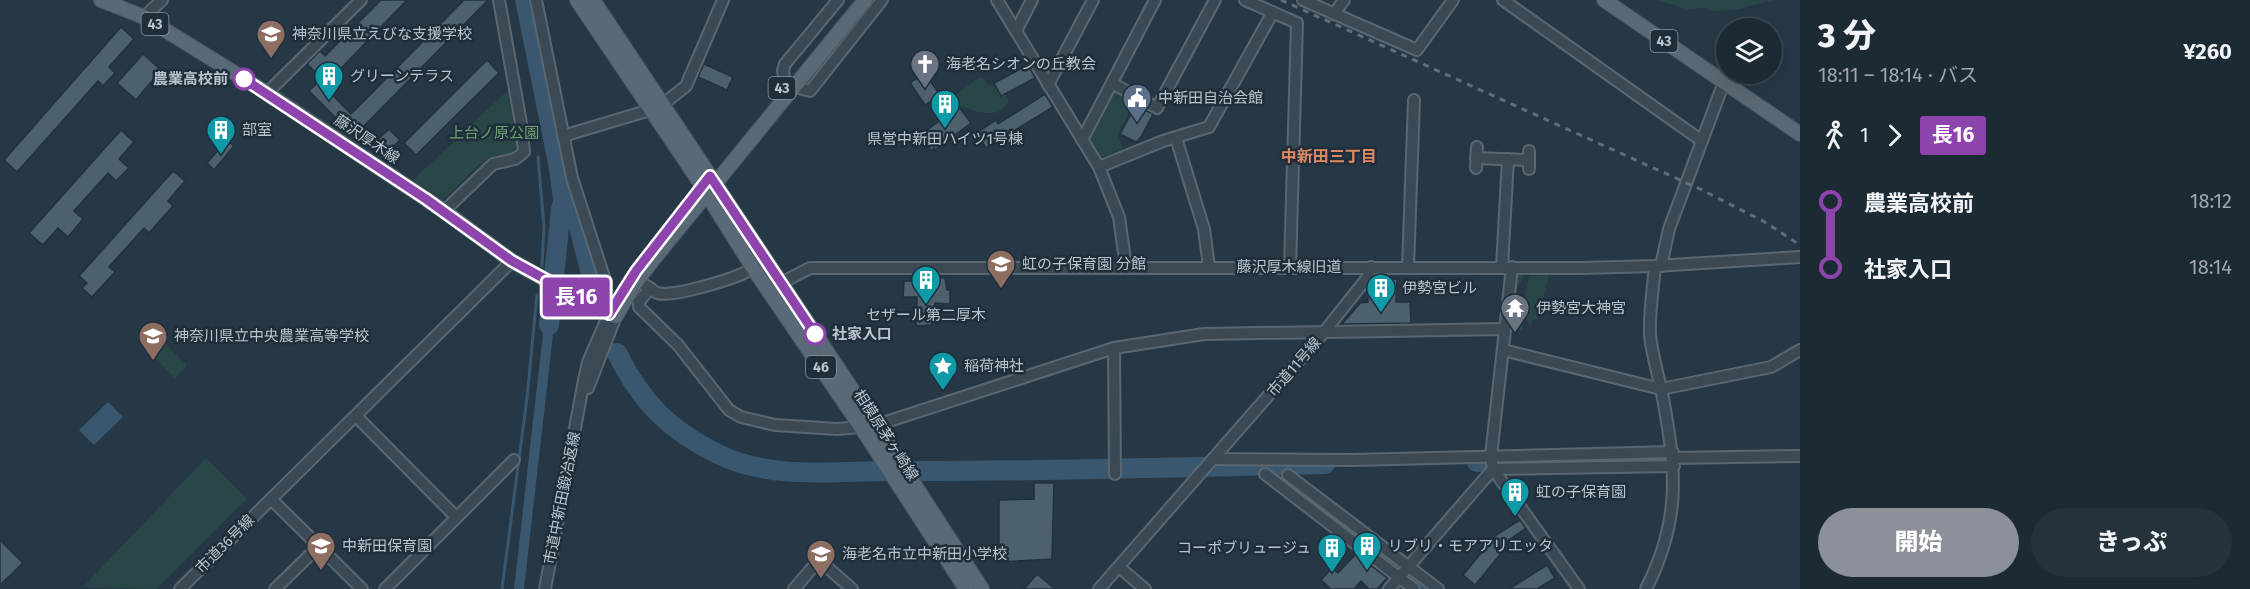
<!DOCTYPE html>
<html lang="ja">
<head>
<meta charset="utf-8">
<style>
  body { margin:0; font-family:"Fira Sans","Noto Sans JP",sans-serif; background:#25323c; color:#f1f3f6; height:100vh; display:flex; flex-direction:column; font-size:22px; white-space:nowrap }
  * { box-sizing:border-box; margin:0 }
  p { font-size:20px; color:#a0a7ac }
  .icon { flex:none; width:33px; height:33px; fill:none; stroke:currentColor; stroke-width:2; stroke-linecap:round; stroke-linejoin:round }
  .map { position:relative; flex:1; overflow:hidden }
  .sheet { display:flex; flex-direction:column; background:#1c2a34; width:450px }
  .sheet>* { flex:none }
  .badge { padding:0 12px; border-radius:4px; font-size:21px; line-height:39px }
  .buttons { position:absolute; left:1716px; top:18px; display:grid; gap:12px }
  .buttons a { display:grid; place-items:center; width:66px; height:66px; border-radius:50%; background:#1c2a34; box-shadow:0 6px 24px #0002,0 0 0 2px #3a464f; font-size:30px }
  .map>.badge { position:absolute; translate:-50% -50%; box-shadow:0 0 0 3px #fff }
  .legs { display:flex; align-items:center; gap:9px; height:66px; padding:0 18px; font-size:20px }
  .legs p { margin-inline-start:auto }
  .summary { display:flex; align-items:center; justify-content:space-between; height:102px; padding:0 18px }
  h1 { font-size:33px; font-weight:800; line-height:45px }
  .button { display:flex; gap:12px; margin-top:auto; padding:12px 18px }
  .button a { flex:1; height:69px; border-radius:36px; background:#8c9099; color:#fff; font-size:24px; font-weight:800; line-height:69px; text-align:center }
  .button a+a { background:#25323c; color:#f1f3f6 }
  ul { padding:0 18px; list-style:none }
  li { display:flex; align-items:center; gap:21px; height:66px; font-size:22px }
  li i { display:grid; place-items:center; width:9px; height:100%; margin:0 8px; background:currentColor }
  li i::after { content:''; width:15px; height:15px; margin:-8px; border:4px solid; border-radius:50%; background:#1c2a34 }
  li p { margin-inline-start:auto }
  li:first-child i { background:linear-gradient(#0000 50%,currentColor 0) }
  li:last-child i { background:linear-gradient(currentColor 50%,#0000 0) }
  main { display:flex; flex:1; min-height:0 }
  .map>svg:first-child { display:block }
  .green { fill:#284746 }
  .water { fill:#39576e }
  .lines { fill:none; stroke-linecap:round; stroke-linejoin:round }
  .stream { stroke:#39576e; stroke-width:3 }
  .canal { stroke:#39576e; stroke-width:10 }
  .river { stroke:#39576e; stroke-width:20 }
  .building { fill:#4c606e; stroke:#21303d; stroke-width:1.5 }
  .minor-casing { stroke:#596772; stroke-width:14 }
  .major-casing { stroke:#475561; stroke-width:16 }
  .minor { stroke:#3b4955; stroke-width:10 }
  .major { stroke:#596975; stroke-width:14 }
  .rail { stroke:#5d6e7c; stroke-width:3; stroke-dasharray:6 6; stroke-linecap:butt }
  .line-1-casing { stroke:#fff; stroke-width:14 }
  .line-1 { stroke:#8e44ad; stroke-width:9 }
  .stop-1-dot { fill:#fff; stroke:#8e44ad; stroke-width:3 }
  .labels { text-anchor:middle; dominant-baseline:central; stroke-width:5; stroke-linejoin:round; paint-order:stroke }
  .shield { fill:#1f2e3b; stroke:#8a97a2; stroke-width:1.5 }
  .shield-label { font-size:14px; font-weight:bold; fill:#b8c4ce }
  .poi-label { font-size:15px; fill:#b8c4ce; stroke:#1f2e3b; text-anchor:start }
  .stop-label { font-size:15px; font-weight:bold; fill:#b8c4ce; stroke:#1f2e3b; text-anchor:end }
  .park-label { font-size:15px; fill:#6ea173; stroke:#1f2e3b }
  .street-label { font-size:15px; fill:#b8c4ce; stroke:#1f2e3b }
  .neighbourhood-label { font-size:16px; font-weight:bold; fill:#de8864; stroke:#1f2e3b }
</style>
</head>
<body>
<main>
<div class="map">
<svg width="1800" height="589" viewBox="0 0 1800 589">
  <rect width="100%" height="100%" fill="#263846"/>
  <g class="green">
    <path d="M1657,0H1773L1740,9L1720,11H1711L1706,8L1686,9Z"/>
    <path d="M981,76L987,84C997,86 1006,91 1009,101C999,121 973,112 958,104L957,94Z"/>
    <path d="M1116,89L1136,101L1118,134L1123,149L1102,157L1089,136Z"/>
    <path d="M507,91L518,143L512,152L491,157L479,165L443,200L413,180Z"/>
    <path d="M1516,274H1521L1524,278C1516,288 1514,291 1516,305L1522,309L1529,276L1549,275L1537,319H1534L1530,326L1527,320H1520L1519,322L1523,327V331L1509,329Z"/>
    <path d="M160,339L187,365L175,378L148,351Z"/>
    <path d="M206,458L247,499L156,589L83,587Z"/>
  </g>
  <g class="water">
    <path d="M515,0H532L576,207L555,215L549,169Z"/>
    <path d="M108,402L123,417L94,445L79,430Z"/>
  </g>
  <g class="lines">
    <g class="stream">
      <path d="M538,157L544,227L542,266"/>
      <path d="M1264,465L1425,589"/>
      <path d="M502,589L527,398L537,295"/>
    </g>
    <path class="canal" d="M519,589L549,325"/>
    <g class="river">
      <path d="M564,183L574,208L594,285"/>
      <path d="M549,325L561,209L566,190"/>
      <path d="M617,353C641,402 670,431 720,455C772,480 835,471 890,471C1035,472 1180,467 1325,464"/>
      <path d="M1477,462L1664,459"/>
    </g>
  </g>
  <g class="building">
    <path d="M381,0H407L327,83L307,64L320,51L325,56Z"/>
    <path d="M464,0H488L364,126L368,130L358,140L309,91L319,81L351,114Z"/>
    <path d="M121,27L134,39L109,67L115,73L103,86L98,81L17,172L4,160Z"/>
    <path d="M143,54L161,70L136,100L117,83Z"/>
    <path d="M487,60L499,73L416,155L404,143Z"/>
    <path d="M704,64L733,77L727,90L698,77Z"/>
    <path d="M1028,65L1035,78L1001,96L994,83Z"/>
    <path d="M925,73L940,95L925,105L910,83Z"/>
    <path d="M1045,94L1053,107L986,148L976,133L996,120L998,124Z"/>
    <path d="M1136,105L1153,114L1141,137L1136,142L1120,134Z"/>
    <path d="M959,107L971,123L935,150L934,148L931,151L920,135Z"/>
    <path d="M389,129L400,140L384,156L373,144Z"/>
    <path d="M121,130L134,142L119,159L129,168L116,181L108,173L74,211L83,219L68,237L58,228L43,245L29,233Z"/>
    <path d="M227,140L234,146L214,170L207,163Z"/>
    <path d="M173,171L185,181L168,201L173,206L149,233L144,228L109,267L115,272L92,297L82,288L87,283L79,276Z"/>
    <path d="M929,277L945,278L947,290H950V304L935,303L932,325L916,326L917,297H903L904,281H929Z"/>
    <path d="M1379,279H1397L1396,302H1410L1411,323L1342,324L1360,303L1368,302V292Z"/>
    <path d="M1034,483H1054L1052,559L999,562V500L1034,499Z"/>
    <path d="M1520,520L1526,528L1505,543L1508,545L1475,585L1463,575L1496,535Z"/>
    <path d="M0,540L23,563L0,585Z"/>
    <path d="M1356,554L1387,578L1377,589H1369L1361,581L1354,589H1331L1321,580L1332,568L1338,573Z"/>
    <path d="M1547,565L1555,578L1537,589H1509Z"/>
    <path d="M1037,574L1055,589H1024Z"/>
  </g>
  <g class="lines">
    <g class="minor-casing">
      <g id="minor">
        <path d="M536,0L572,178L605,280"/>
        <path d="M997,0L1099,167L1119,217L1126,267"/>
        <path d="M1245,0L1297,23L1290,268"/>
        <path d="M1303,0L1417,50L1453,0"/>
        <path d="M1503,0L1702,141"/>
        <path d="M1334,14L1344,0"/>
        <path d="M144,17L162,0"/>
        <path d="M1016,31L1032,0"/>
        <path d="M1112,83L1157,108L1215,0"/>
        <path d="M785,84L783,71L785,64L838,0"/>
        <path d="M1048,85L1093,0"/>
        <path d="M795,87L810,91L882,0"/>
        <path d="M267,93L361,0"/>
        <path d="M662,105L686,86L723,0"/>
        <path d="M563,136L650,110"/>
        <path d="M1176,138L1204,229L1209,267"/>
        <path d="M1082,140L1155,0"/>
        <path d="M1476,158L1529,160"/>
        <path d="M1099,167L1163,141L1209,127L1273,12"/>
        <path d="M1476,168L1477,147"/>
        <path d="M1529,169V151"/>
        <path d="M444,211L493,164L515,159L524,152L521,123L499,0"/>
        <path d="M1661,266L1669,229L1724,82"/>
        <path d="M1408,267L1414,100"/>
        <path d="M1502,267L1508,159"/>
        <path d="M781,283L810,268H1582L1655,266L1800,257"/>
        <path d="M645,285C649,287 653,291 657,293C672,298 739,278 753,268"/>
        <path d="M650,288L639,302V307L678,345L729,410L741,417L775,425L837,429L861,427L886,422L1114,348L1204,334L1505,329"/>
        <path d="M1114,348L1115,474"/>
        <path d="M1503,350L1661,389L1771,367L1800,350"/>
        <path d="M588,388L616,316"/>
        <path d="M356,416L456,517"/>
        <path d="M1674,458L1800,456"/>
        <path d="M1213,459L1352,460L1673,452"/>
        <path d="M1493,469L1674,466"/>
        <path d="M1493,469L1579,589"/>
        <path d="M1265,474L1414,589"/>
        <path d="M1288,475L1438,589"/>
        <path d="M271,499L362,589"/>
        <path d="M1119,567L1145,589"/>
        <path d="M180,589L512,261"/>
        <path d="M275,589L319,546"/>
        <path d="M385,589L514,460"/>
        <path d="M545,589L584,380L588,362L609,314"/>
        <path d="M794,589L819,560L852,589"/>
        <path d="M1099,589L1324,332L1367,278L1371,267"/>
        <path d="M1389,589L1493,469L1491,456L1512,267"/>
        <path d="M1646,589C1682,518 1676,468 1662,393C1658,374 1652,355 1650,335C1649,312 1653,289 1655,266"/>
      </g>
    </g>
    <g class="major-casing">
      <g id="major">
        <path d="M101,0L144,17L267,93L444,211L512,261L585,302L616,316L634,285L652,261L865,0"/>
        <path d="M577,0L693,172L753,268L861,427L966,589"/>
        <path d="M593,0L885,439L982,589"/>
        <path d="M1604,0L1800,134"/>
      </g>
    </g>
    <use href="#minor" class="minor"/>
    <use href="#major" class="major"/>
    <path class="rail" d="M1281,0L1700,189L1763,221L1800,245"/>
  </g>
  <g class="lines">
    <g class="line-1-casing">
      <path id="line-1" d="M244,79L426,199L512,261L609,314L636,271L710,176L815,334"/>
    </g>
    <use href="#line-1" class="line-1"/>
  </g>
  <defs>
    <g id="school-pin" transform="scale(1.5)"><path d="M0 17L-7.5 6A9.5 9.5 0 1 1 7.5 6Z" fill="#8d6e63" stroke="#1f2e3b"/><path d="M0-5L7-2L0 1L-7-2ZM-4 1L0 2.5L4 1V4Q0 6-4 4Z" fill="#fff"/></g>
    <g id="church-pin" transform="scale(1.5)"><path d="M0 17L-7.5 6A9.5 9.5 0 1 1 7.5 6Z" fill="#6b7280" stroke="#1f2e3b"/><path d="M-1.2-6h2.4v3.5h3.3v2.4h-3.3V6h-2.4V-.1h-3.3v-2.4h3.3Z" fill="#fff"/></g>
    <g id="building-pin" transform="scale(1.5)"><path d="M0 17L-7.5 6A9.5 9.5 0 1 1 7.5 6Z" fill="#0f9aa8" stroke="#1f2e3b"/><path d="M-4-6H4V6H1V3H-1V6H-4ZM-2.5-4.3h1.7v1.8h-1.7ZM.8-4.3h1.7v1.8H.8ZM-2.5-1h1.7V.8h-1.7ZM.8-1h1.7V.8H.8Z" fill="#fff"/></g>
    <g id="civic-pin" transform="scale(1.5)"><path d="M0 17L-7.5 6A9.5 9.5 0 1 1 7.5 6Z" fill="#5c6f8a" stroke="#1f2e3b"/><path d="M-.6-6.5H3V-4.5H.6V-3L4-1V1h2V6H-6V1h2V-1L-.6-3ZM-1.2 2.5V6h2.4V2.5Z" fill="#fff"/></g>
    <g id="temple-pin" transform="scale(1.5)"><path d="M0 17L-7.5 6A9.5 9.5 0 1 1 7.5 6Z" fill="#6b7280" stroke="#1f2e3b"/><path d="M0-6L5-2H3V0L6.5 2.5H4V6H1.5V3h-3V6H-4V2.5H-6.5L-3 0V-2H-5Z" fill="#fff"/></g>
    <g id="sight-pin" transform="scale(1.5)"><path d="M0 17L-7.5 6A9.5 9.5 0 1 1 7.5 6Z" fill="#0f9aa8" stroke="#1f2e3b"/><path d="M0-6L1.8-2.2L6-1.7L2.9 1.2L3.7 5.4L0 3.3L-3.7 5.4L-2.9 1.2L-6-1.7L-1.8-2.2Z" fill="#fff"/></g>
  </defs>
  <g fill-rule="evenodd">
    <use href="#school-pin" x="271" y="34"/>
    <use href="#church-pin" x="925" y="64"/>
    <use href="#building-pin" x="329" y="76"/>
    <use href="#civic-pin" x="1137" y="98"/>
    <use href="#building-pin" x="945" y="104"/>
    <use href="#building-pin" x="221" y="130"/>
    <use href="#school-pin" x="1001" y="264"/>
    <use href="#building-pin" x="926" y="280"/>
    <use href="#building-pin" x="1381" y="288"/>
    <use href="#temple-pin" x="1515" y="308"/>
    <use href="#school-pin" x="153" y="336"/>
    <use href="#sight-pin" x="943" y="366"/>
    <use href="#building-pin" x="1515" y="492"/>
    <use href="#school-pin" x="321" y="546"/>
    <use href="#building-pin" x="1367" y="546"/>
    <use href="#building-pin" x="1332" y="548"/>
    <use href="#school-pin" x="821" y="554"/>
  </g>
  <g class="stop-1-dot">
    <circle cx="244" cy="79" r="10"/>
    <circle cx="815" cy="334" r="10"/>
  </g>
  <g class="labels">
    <g class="shield">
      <rect x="141.5" y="13" width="27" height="22" rx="4.5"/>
      <rect x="1650.5" y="30" width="27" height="22" rx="4.5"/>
      <rect x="768.5" y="77" width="27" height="22" rx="4.5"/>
      <rect x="806" y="356" width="30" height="22" rx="4.5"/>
    </g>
    <g class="shield-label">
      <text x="155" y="24">43</text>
      <text x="1664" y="41">43</text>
      <text x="782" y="88">43</text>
      <text x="821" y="367">46</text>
    </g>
    <g class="poi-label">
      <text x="292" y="34">神奈川県立えびな支援学校</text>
      <text x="946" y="64">海老名シオンの丘教会</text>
      <text x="350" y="76">グリーンテラス</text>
      <text x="1158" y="98">中新田自治会館</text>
      <text x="242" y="130">部室</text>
      <text x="945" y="139" text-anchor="middle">県営中新田ハイツ1号棟</text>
      <text x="1022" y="264">虹の子保育園 分館</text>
      <text x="1402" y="288">伊勢宮ビル</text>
      <text x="1536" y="308">伊勢宮大神宮</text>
      <text x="926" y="315" text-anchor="middle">セザール第二厚木</text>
      <text x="174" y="336">神奈川県立中央農業高等学校</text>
      <text x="964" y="366">稲荷神社</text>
      <text x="1536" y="492">虹の子保育園</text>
      <text x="342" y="546">中新田保育園</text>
      <text x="1388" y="546">リブリ・モアアリエッタ</text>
      <text x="1311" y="548" text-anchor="end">コーポブリュージュ</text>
      <text x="842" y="554">海老名市立中新田小学校</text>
    </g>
    <g class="stop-label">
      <text x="228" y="79">農業高校前</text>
      <text x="832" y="334" text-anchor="start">社家入口</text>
    </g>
    <g class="park-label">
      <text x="494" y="133">上台ノ原公園</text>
    </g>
    <g class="street-label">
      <text transform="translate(367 139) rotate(34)">藤沢厚木線</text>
      <text x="1289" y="267">藤沢厚木線旧道</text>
      <text transform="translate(1294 367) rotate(-49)">市道11号線</text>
      <text transform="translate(886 435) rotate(57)">相模原茅ヶ崎線</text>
      <text transform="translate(562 498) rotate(-79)">市道中新田鍛冶返線</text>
      <text transform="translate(225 544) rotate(-45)">市道36号線</text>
    </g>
    <g class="neighbourhood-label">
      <text x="1329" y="156">中新田三丁目</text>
    </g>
  </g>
</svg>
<div class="buttons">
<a><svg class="icon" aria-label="layers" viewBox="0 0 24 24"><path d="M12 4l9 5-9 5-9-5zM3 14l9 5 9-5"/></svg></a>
</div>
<b class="badge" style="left:576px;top:297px;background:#8e44ad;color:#fff">長16</b>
</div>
<section class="sheet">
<div class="summary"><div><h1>3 分</h1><p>18:11 – 18:14 · バス</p></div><b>¥260</b></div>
<div class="legs"><svg class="icon" aria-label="walk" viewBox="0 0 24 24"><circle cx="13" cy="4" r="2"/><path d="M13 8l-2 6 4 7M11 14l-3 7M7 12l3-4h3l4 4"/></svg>1<svg class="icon" aria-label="forward" viewBox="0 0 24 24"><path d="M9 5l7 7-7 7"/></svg><b class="badge" style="background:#8e44ad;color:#fff">長16</b></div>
<ul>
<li><i style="color:#8e44ad"></i><b>農業高校前</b><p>18:12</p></li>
<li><i style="color:#8e44ad"></i><b>社家入口</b><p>18:14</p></li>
</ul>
<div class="button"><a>開始</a><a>きっぷ</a></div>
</section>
</main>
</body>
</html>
